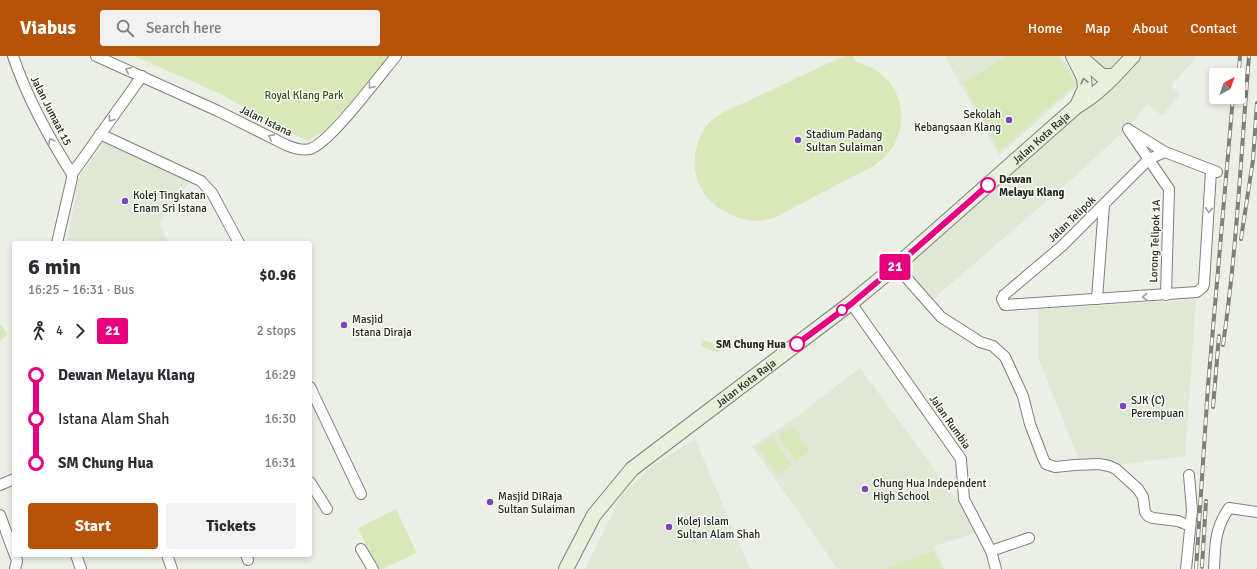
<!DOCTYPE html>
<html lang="en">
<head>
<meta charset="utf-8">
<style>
  body { margin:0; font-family:Signika,sans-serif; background:#f2f2f3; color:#2b2b33; height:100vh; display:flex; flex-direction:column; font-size:15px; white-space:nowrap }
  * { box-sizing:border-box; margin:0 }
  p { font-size:13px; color:#7c7c81 }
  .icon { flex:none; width:22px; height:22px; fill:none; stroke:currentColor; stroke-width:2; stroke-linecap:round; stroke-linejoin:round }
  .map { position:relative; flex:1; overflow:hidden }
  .sheet { position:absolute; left:12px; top:185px; width:300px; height:316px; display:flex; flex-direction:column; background:#fff; border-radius:4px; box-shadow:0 2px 6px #0003 }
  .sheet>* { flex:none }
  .badge { padding:0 8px; border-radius:3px; font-size:14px; line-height:26px }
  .needle { width:26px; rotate:40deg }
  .controls { position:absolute; left:1209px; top:12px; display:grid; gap:8px }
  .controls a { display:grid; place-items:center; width:36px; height:36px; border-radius:4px; background:#fff; box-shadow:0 2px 6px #0003; font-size:20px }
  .map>.badge { position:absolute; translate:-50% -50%; box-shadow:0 0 0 2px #fff }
  .legs { display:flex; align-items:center; gap:6px; height:44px; padding:0 16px; font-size:13px }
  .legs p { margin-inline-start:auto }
  .head { display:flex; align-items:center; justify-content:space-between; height:68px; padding:0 16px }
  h1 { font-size:22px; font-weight:700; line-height:30px }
  .button { display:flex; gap:8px; margin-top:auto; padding:8px 16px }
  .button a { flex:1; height:46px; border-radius:4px; background:#b45309; color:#fff; font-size:16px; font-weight:700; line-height:46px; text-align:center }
  .button a+a { background:#f2f2f3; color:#2b2b33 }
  ul { padding:0 16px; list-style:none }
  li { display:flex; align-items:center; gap:14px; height:44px; font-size:15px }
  li i { display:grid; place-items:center; width:6px; height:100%; margin:0 5px; background:currentColor }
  li i::after { content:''; width:10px; height:10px; margin:-5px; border:3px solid; border-radius:50%; background:#fff }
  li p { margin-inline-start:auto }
  li:first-child i { background:linear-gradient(#0000 50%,currentColor 0) }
  li:last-child i { background:linear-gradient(currentColor 50%,#0000 0) }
  header { display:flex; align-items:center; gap:24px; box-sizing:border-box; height:56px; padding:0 20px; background:#b45309; color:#fff }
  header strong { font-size:19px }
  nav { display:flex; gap:22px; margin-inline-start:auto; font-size:14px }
  .search { width:280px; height:36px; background:#f2f2f3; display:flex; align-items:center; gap:10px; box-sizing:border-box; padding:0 14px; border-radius:4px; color:#7c7c81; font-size:15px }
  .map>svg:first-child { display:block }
  .built { fill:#e1e7d5 }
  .green { fill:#d8e8b8 }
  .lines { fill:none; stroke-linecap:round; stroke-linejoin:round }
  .minor-casing { stroke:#7e8178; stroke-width:12 }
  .secondary-casing { stroke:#7e8178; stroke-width:16 }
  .minor { stroke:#fff; stroke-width:10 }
  .secondary { stroke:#e8efdb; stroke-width:14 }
  .rail-casing { stroke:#7e8079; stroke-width:4 }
  .rail { stroke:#f9fdf3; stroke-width:2.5; stroke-dasharray:8; stroke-linecap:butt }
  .oneway { stroke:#9d9e9c }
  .oneway2 { stroke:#878b7f }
  .line-1-casing { stroke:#fff; stroke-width:9 }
  .line-1 { stroke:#e6007e; stroke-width:6 }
  .poi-dot { fill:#7e45bb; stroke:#f9fdf3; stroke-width:1.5 }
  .stop-1-dot { fill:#fff; stroke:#e6007e; stroke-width:2 }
  .labels { text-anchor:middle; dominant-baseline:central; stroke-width:3; stroke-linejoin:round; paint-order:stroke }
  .park-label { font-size:11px; fill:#404f15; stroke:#f9fdf3 }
  .street-label { font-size:11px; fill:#262723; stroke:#f9fdf3 }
  .poi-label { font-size:11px; fill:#262723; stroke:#f9fdf3; text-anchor:start }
  .stop-label { font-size:11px; font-weight:bold; fill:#262723; stroke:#f9fdf3; text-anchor:start }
</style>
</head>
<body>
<header>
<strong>Viabus</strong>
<div class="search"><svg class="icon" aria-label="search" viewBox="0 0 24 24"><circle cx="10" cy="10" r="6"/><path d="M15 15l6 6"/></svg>Search here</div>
<nav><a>Home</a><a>Map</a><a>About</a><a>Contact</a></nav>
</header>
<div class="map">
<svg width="1257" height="513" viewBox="0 0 1257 513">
  <rect width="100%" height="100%" fill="#ecefe5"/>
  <g class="built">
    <path d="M945,0H1061L1079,28L999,99Z"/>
    <path d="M1084,0H1126L1111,16H1103Z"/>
    <path d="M1139,0H1197L1171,30L1180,38L1162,60L1148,48L1125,74L1072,123L931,245L902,211Z"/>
    <path d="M106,85L192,122L159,168L169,187H67L79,121Z"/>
    <path d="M1196,244L1185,400L1119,409L1110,405L1079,403L1038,301L1039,253Z"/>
    <path d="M860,312L906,374L979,476L934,490L945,513H838L752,390L795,362Z"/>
    <path d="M695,383L750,513H585L621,440L652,410Z"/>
  </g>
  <g class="green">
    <path d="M134,0H391L325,75L308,84L286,75L221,38Z"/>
    <path d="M844,0H853L856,6C862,8 869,10 874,13C904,31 910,69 889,96C885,101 879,105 875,109L774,162C768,163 761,165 756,165C715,162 684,128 698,87C703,72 708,65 722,57Z"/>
    <path d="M1008,0H1057L1075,27L1000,95L963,27Z"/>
    <path d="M0,268L8,278L0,285Z"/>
    <path d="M703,284L721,291L719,297L701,290Z"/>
    <path d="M793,370L810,395L796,405L778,379Z"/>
    <path d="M772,381L792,409L778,419L758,391Z"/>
    <path d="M396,453L417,497L382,513H377L358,472Z"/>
    <path d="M933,495L941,513H883Z"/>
  </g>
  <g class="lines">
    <g class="minor-casing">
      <g id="minor">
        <path d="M13,0C27,42 48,80 72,118V122L57,187"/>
        <path d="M96,0L218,55L286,89C293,92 302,95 310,93C330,87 380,19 396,0"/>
        <path d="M1128,73L1169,133L1166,239"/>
        <path d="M1131,75L1165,96L1217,116"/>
        <path d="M100,78L201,125L212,137L239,187"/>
        <path d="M1165,96L1149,103L1062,190L1004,239L1002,243L1005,249L1197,236L1203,231L1204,228L1211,115"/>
        <path d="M72,118L142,20"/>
        <path d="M896,210L941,261L974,282L980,286L993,290L1005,301L1023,340L1030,368L1043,402L1046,408L1055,411L1075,409L1099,408L1109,410L1116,413L1138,433L1143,441L1145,456L1148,460L1153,462L1178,465L1190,470"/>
        <path d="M1097,243L1104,149"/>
        <path d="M851,247L961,403L964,443L991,495L996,513"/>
        <path d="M310,331L361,438"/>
        <path d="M310,426L327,453"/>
        <path d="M0,429L14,423"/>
        <path d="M0,459L14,497"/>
        <path d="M361,493L373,513"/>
        <path d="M991,495L1029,482"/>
        <path d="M15,499L17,505L15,513"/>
        <path d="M76,499L81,513"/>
        <path d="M167,499L172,513"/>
        <path d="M246,499L248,504"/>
        <path d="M1186,513L1192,454L1189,419"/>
        <path d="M1214,513C1215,489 1215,472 1229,452L1257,456"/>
      </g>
    </g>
    <g class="secondary-casing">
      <g id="secondary">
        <path d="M1073,0L1084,22L1085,32L1077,50"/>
        <path d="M1079,0L1102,20H1114"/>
        <path id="s1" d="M566,513L594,459L632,413L851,247L896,210L1077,50C1099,38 1116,18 1133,0"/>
      </g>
    </g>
    <use href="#minor" class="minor"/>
    <use href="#secondary" class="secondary"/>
    <g class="rail-casing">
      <g id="rail">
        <path d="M1238,29L1240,0"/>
        <path d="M1241,183L1253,104L1257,47"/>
        <path d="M1223,289C1237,193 1241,96 1249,0"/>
        <path d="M1213,351L1219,280"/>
        <path d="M1202,511L1206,445"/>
        <path d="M1196,513L1208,330L1233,41"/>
      </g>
    </g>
    <use href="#rail" class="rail"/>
  </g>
  <defs><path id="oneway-chevron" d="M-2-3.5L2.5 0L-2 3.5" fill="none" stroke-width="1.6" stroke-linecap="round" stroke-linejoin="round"/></defs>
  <g class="oneway">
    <use href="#oneway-chevron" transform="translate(128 14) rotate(-156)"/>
    <use href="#oneway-chevron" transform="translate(371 30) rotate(129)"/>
    <use href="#oneway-chevron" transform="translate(111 63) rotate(126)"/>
    <use href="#oneway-chevron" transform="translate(271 81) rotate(-154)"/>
    <use href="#oneway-chevron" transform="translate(51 85) rotate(-120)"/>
    <use href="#oneway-chevron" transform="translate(1209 154) rotate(94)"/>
    <use href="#oneway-chevron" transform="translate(1145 241) rotate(177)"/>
  </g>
  <use class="oneway2" href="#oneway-chevron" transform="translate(1084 25) rotate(-102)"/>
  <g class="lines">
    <g class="line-1-casing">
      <path id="line-1" d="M797,288L851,248L896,210L988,129"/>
    </g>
    <use href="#line-1" class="line-1"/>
  </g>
  <g class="poi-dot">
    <circle cx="1009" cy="64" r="4"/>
    <circle cx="798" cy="84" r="4"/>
    <circle cx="125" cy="145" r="4"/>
    <circle cx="344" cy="269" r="4"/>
    <circle cx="1123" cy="350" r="4"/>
    <circle cx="865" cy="433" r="4"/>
    <circle cx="490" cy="446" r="4"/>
    <circle cx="669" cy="471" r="4"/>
  </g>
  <g class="stop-1-dot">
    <circle cx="988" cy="129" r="7"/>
    <circle cx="842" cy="254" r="5"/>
    <circle cx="797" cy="288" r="7"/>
  </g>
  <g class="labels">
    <g class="park-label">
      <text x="304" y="39">Royal Klang Park</text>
    </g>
    <g class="street-label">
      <text transform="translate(51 55) rotate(63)">Jalan Jumaat 15</text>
      <text transform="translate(266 65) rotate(26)">Jalan Istana</text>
      <text stroke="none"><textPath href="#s1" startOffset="647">Jalan Kota Raja</textPath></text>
      <text transform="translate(1072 163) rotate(-44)">Jalan Telipok</text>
      <text transform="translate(1155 185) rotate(-88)">Lorong Telipok 1A</text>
      <text stroke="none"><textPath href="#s1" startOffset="263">Jalan Kota Raja</textPath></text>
      <text transform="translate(950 366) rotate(55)">Jalan Rumbia</text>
    </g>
    <g class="poi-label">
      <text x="1001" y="58" text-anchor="end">Sekolah<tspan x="1001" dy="13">Kebangsaan Klang</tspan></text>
      <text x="806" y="78">Stadium Padang<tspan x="806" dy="13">Sultan Sulaiman</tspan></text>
      <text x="133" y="139">Kolej Tingkatan<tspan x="133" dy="13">Enam Sri Istana</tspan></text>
      <text x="352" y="263">Masjid<tspan x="352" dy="13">Istana Diraja</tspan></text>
      <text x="1131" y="344">SJK (C)<tspan x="1131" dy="13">Perempuan</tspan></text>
      <text x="873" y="427">Chung Hua Independent<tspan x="873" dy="13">High School</tspan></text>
      <text x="498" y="440">Masjid DiRaja<tspan x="498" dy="13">Sultan Sulaiman</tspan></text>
      <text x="677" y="465">Kolej Islam<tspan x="677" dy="13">Sultan Alam Shah</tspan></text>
    </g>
    <g class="stop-label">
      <text x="999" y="123">Dewan<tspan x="999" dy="13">Melayu Klang</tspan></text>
      <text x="786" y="288" text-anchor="end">SM Chung Hua</text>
    </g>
  </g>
</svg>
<div class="controls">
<a><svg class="needle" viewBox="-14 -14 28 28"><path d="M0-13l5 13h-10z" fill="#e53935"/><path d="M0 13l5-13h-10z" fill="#7c7c81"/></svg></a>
</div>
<b class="badge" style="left:895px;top:211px;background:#e6007e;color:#fff">21</b>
<section class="sheet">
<div class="head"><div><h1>6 min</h1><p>16:25 – 16:31 · Bus</p></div><b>$0.96</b></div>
<div class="legs"><svg class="icon" aria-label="walk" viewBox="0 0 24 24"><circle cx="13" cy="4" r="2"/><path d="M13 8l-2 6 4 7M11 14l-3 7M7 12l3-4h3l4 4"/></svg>4<svg class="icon" aria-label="forward" viewBox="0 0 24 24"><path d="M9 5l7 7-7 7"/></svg><b class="badge" style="background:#e6007e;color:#fff">21</b><p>2 stops</p></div>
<ul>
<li><i style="color:#e6007e"></i><b>Dewan Melayu Klang</b><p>16:29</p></li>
<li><i style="color:#e6007e"></i><span>Istana Alam Shah</span><p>16:30</p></li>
<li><i style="color:#e6007e"></i><b>SM Chung Hua</b><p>16:31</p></li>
</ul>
<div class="button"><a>Start</a><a>Tickets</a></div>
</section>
</div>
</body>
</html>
